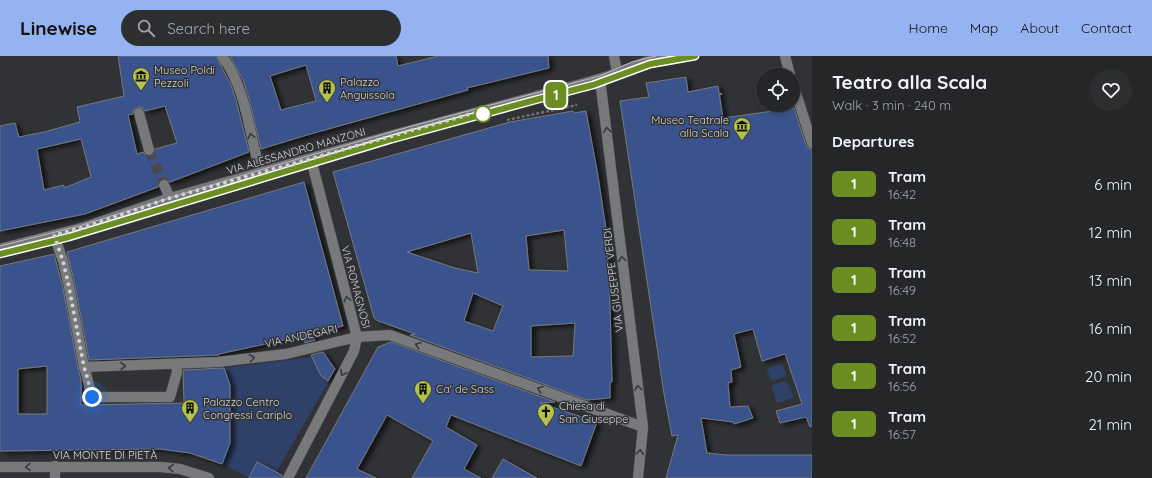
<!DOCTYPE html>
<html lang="en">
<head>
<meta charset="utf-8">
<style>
  body { margin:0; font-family:Quicksand,sans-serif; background:#2c2e30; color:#f1f3f6; height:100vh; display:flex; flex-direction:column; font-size:15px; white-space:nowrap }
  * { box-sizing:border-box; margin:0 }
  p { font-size:13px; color:#a3a5a8 }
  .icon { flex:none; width:22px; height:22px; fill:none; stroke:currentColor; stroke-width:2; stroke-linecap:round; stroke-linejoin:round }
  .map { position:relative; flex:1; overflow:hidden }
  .panel { display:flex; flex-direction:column; background:#242628; width:340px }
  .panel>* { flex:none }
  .badge { padding:0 8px; border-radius:6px; font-size:14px; line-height:26px }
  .fabs { position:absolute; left:756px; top:12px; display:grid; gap:8px }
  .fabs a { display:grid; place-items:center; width:44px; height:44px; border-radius:50%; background:#242628; box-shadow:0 2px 6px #0003,0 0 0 1px #414345; font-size:20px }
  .you { position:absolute; width:20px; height:20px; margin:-10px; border:3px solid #fff; border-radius:50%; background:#1a73e8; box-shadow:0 0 0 6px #1a73e833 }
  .map>.badge { position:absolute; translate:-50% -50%; box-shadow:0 0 0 2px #fff }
  h2 { padding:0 20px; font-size:15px; line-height:36px }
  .round { display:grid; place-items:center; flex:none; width:42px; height:42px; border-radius:21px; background:#2c2e30 }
  .overview { display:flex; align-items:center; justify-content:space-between; height:68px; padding:0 20px }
  h1 { font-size:19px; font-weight:700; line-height:30px }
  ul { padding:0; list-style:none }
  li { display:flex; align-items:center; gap:12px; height:48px; padding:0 20px }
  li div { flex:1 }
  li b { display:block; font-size:15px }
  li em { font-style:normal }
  li .badge { min-width:44px; font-weight:700; text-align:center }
  header { display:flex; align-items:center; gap:24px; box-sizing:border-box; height:56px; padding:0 20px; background:#95b2f1; color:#111 }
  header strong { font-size:19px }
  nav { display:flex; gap:22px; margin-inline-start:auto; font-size:14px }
  .search { width:280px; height:36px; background:#2c2e30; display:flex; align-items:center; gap:10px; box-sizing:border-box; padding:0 14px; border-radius:22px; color:#a3a5a8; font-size:15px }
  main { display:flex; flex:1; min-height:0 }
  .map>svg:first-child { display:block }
  .green { fill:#2f4168 }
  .building { fill:#3a538d; stroke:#76787d; fill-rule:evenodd; filter:url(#shadow) }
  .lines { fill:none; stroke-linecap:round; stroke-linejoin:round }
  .minor-tunnel { stroke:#484a4e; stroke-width:10; stroke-dasharray:10 5; stroke-linecap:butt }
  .minor-casing { stroke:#4d4f53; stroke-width:11 }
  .path { stroke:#6e7074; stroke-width:2.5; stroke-dasharray:3 2; stroke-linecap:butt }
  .minor { stroke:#78797b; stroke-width:10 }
  .tram { stroke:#bbbcbf; stroke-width:1 }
  .oneway { stroke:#37393d }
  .line-casing { stroke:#fff; stroke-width:9 }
  .line { stroke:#6b8e23; stroke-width:6 }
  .walk { stroke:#d1d2d5; stroke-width:4; stroke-dasharray:0 7.2 }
  .stop-dot { fill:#fff; stroke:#6b8e23; stroke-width:2 }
  .labels { text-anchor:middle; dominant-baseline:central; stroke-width:3; stroke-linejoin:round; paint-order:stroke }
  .poi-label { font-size:11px; fill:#d1d2d5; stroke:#303236; text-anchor:start }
  .street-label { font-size:11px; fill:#d1d2d5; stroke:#303236 }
</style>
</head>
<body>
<header>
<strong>Linewise</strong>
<div class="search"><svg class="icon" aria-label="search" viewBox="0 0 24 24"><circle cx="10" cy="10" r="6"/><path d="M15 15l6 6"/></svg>Search here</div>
<nav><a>Home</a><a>Map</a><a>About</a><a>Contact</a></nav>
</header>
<main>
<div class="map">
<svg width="812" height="422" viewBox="0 0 812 422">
  <defs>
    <filter id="shadow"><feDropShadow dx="4.5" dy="2.5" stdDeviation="2" flood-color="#0009"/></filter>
  </defs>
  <rect width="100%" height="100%" fill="#303236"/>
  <g class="green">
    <path d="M312,301L321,320L329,325L273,422H250L222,408L230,387L224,312Z"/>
    <path d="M780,308L783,310L786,317L785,321L772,325L767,315L768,312Z"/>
    <path d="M785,325C790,329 793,336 793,342L777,347L772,333L773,329Z"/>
  </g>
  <g class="building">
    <path d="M118,0H216L231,29L236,44L249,96L170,126L167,124L162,123L159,126L158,131L85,158L0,175V70L15,67L19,81L44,76L80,66L77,51L124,40ZM165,50L177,87L155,93L154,98L150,100H147L143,96L137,98L128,59L133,58L134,53L138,51L143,52L145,55ZM81,83L91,121L64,132V129L44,134L37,93Z"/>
    <path d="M230,0H396L398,10L438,0H548L549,12L467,32L468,34L307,79L261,93L248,39L243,24ZM306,9L316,45L281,54L270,20Z"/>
    <path d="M686,21L688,36L718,30L723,62L794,52L806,89L808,92L812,93V370L810,371L806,361L780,367L776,355L802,348L785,298L762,305L753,273L734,278L741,311L731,314L732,326L728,327L730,351L748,350L753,362L734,368L733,366L701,362L707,397L726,399H812V422H666L678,379L672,380L664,338L620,45L649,41L646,27Z"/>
    <path d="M573,55L574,57L586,55L598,120L606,173L610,247L612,326L610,327V342L587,344L410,279L415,278L378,265L374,262L333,116L510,66ZM564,174L568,215L529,214L526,180ZM471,177L478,217L455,212L407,196ZM473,237L503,250L493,275L464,265ZM575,267L573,300L531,301V270Z"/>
    <path d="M304,126L343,270L311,278L315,284L305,287L302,280L219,298V299L89,304L75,230L67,196Z"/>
    <path d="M54,198L63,232L78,312L81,324V349L184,347L183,314L224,312L230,329V387L222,408L190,397L160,393L0,395V210ZM47,310V358H18V313Z"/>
    <path d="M391,286L555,346L540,347L597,366L581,410L451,359L446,371L477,389L464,413L481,422H412L433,385L387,359L357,413L376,422H306L378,291Z"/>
    <path d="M323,296L335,313L328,325L321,320L311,299Z"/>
    <path d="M503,403L537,422H492Z"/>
    <path d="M257,406L282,419V422H249Z"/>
  </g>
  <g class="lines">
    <path class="minor-tunnel" d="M149,94L164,129"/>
    <g class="minor-casing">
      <g id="minor">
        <path d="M222,0C247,33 249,79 261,118"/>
        <path d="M614,0L617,16"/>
        <path d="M785,0L790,19"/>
        <path d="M600,23L643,371L638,422"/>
        <path d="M793,28L812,87"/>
        <path d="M139,57L149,94"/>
        <path d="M164,129L170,142"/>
        <path d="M54,179L63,205L69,231L84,311L86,317L92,341H170L177,316L176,308"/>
        <path d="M0,193L85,171L170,142L386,81L585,27L609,20L646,6L675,0"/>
        <path d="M84,311L218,306L286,298L357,281L390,279L643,371"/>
        <path d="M0,411H161L180,413L209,422"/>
        <path d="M55,422V410"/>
        <path d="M288,422L354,295L357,281L311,103"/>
      </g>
    </g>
    <g class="path">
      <path d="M720,38H722"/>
      <path d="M507,64L577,49"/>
    </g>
    <use href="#minor" class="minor"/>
    <g class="tram">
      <path d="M0,190L79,170L260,114L412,70L600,20L632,6L656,0"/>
      <path d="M0,197L69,181L377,87L535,44L593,29L650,8L695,0"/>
    </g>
  </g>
  <defs><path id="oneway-chevron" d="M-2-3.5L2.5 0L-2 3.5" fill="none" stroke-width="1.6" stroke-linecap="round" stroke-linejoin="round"/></defs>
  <g class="oneway">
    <use href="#oneway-chevron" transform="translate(607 74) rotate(-97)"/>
    <use href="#oneway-chevron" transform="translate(251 80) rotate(-104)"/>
    <use href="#oneway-chevron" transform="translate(622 203) rotate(-97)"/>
    <use href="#oneway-chevron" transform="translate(347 243) rotate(-105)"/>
    <use href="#oneway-chevron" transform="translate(418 289) rotate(-160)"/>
    <use href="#oneway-chevron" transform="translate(252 302) rotate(-7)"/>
    <use href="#oneway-chevron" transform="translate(123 310) rotate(-2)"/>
    <use href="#oneway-chevron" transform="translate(343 317) rotate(118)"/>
    <use href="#oneway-chevron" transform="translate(638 332) rotate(-97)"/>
    <use href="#oneway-chevron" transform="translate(540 333) rotate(-160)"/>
    <use href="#oneway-chevron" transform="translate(640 396) rotate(-85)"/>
    <use href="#oneway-chevron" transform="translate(28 411) rotate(179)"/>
    <use href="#oneway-chevron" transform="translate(171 412) rotate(-174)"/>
  </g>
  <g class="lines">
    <g class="line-casing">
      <path id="line" d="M0,198L69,181L392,83L535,44L593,29L650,8L695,0"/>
    </g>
    <use href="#line" class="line"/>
    <path class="walk" d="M92,341L86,317L84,311L69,231L63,205L54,179L85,171L170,142L478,56L483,58"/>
  </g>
  <defs>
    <g id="museum-pin" transform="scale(0.9)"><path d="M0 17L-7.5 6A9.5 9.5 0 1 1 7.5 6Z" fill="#b5c249" stroke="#303236"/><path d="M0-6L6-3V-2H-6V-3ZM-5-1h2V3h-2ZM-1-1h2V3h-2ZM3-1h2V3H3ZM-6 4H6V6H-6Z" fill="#111"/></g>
    <g id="building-pin" transform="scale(0.9)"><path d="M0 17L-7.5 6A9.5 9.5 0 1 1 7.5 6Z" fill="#b5c249" stroke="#303236"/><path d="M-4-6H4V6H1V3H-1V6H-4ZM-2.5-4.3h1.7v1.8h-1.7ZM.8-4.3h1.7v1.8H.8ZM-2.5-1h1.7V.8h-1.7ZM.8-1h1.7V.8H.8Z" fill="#111"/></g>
    <g id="church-pin" transform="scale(0.9)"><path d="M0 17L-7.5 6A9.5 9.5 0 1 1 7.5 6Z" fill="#b5c249" stroke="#303236"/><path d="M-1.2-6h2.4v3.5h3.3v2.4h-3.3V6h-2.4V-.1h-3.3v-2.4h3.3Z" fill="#111"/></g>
  </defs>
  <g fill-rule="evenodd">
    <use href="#museum-pin" x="141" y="20"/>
    <use href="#building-pin" x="327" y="32"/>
    <use href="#museum-pin" x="742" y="70"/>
    <use href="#building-pin" x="423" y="333"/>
    <use href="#building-pin" x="190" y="352"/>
    <use href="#church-pin" x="546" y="356"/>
  </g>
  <circle class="stop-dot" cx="483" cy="58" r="8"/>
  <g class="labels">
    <g class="poi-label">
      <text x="154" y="14">Museo Poldi<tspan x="154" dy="13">Pezzoli</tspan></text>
      <text x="340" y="26">Palazzo<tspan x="340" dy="13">Anguissola</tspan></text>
      <text x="729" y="64" text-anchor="end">Museo Teatrale<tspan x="729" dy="13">alla Scala</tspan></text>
      <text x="436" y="333">Ca' de Sass</text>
      <text x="203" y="346">Palazzo Centro<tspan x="203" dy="13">Congressi Cariplo</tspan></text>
      <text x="559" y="350">Chiesa di<tspan x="559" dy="13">San Giuseppe</tspan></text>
    </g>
    <g class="street-label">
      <text transform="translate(296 95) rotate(-16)">VIA ALESSANDRO MANZONI</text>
      <text transform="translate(613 224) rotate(-97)">VIA GIUSEPPE VERDI</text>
      <text transform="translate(356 231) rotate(75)">VIA ROMAGNOSI</text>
      <text transform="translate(301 280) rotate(-12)">VIA ANDEGARI</text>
      <text x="105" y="399">VIA MONTE DI PIETÀ</text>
    </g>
  </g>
</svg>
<div class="fabs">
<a><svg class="icon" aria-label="locate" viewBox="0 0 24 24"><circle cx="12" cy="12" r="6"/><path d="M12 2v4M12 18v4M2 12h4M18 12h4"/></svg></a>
</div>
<div class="you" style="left:92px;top:341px"></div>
<b class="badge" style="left:556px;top:39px;background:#6b8e23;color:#fff">1</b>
</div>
<section class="panel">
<div class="overview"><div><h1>Teatro alla Scala</h1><p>Walk · 3 min · 240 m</p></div><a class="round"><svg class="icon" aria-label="heart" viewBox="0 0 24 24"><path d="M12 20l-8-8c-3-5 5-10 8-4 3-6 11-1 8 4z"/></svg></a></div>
<h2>Departures</h2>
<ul>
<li><span class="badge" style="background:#6b8e23;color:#fff">1</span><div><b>Tram</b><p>16:42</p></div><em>6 min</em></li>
<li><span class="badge" style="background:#6b8e23;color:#fff">1</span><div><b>Tram</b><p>16:48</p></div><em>12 min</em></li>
<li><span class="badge" style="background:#6b8e23;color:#fff">1</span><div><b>Tram</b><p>16:49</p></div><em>13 min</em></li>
<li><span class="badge" style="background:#6b8e23;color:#fff">1</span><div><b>Tram</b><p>16:52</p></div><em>16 min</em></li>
<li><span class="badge" style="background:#6b8e23;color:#fff">1</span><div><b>Tram</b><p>16:56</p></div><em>20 min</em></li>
<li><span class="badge" style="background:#6b8e23;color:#fff">1</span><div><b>Tram</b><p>16:57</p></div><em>21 min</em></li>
</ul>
</section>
</main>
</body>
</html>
